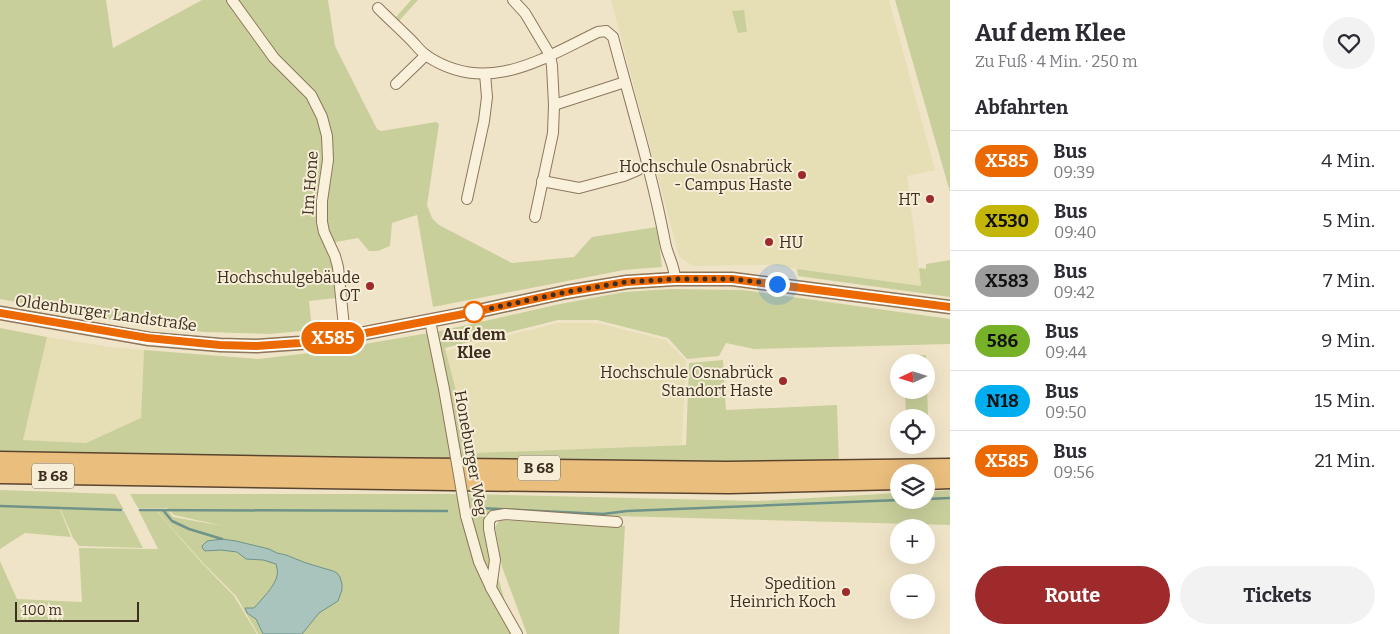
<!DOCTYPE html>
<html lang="de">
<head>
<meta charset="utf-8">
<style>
  body { margin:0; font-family:Bitter,serif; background:#f2f2f3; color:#2b2b33; height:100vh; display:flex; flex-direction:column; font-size:19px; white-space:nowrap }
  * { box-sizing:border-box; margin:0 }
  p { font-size:16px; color:#7c7c81 }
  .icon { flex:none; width:28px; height:28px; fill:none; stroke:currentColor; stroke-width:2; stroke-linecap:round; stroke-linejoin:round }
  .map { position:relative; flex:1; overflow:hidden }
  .panel { display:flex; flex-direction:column; background:#fff; width:450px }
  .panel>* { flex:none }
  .badge { padding:0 10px; border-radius:16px; font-size:18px; line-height:32px }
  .needle { width:32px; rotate:266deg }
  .controls { position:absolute; left:890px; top:354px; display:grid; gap:10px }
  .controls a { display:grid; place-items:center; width:45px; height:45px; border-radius:50%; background:#fff; box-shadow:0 5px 20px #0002; font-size:25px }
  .scale { position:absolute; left:15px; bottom:12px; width:124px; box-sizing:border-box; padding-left:5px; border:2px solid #3d2e20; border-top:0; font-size:14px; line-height:18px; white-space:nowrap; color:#3d2e20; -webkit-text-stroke:4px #f7eed8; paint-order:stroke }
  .you { position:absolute; width:25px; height:25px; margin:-12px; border:4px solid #fff; border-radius:50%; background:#1a73e8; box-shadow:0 0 0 8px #1a73e833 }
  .map>.badge { position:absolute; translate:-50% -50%; box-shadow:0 0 0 2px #fff }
  h2 { padding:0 25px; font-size:19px; line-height:45px }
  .round { display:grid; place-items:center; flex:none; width:52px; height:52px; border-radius:26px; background:#f2f2f3 }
  .head { display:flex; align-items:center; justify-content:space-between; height:85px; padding:0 25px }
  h1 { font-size:24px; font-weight:700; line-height:38px }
  .primary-button { display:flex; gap:10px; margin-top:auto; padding:10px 25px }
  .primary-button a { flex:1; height:58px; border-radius:30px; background:#9e2a2b; color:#fff; font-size:20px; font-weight:700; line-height:58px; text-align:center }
  .primary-button a+a { background:#f2f2f3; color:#2b2b33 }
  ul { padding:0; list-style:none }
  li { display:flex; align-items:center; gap:15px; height:60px; padding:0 25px; border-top:1px solid #e1e1e2 }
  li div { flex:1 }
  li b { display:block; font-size:19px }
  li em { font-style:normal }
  li .badge { min-width:55px; font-weight:700; text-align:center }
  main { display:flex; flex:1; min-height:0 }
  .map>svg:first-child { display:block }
  .farmland { fill:#e6deb5 }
  .green { fill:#c9cf9b }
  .water { fill:#a9c4bc; stroke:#6f938a }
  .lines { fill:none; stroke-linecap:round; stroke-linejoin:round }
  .stream { stroke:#6f938a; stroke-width:2.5 }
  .minor-casing { stroke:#8d765c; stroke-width:12 }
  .tertiary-casing { stroke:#8d765c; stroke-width:15 }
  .trunk-casing { stroke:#5b4430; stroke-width:19 }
  .minor { stroke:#faf1dc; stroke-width:10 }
  .tertiary { stroke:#faf1dc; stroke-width:12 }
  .trunk { stroke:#eabe7c; stroke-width:16 }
  .minor-bridge-casing { stroke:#8d765c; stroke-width:12; stroke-linecap:butt }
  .minor-bridge { stroke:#faf1dc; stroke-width:10 }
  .line-casing { stroke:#fff; stroke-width:11 }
  .line { stroke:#ec6800; stroke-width:8 }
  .walk { stroke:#3d2e20; stroke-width:5; stroke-dasharray:0 9 }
  .poi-dot { fill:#9e2a2b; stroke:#f7eed8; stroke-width:2 }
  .stop-dot { fill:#fff; stroke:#ec6800; stroke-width:2.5 }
  .labels { text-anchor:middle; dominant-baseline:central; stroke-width:4; stroke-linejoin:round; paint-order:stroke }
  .shield { fill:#f7eed8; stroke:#756857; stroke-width:1 }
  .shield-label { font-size:15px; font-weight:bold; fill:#3d2e20 }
  .poi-label { font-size:16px; fill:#3d2e20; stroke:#f7eed8; text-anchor:end }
  .street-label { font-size:16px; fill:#3d2e20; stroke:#f7eed8 }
  .stop-label { font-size:16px; font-weight:bold; fill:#3d2e20; stroke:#f7eed8 }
</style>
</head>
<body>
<main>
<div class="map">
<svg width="950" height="634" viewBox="0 0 950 634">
  <rect width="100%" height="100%" fill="#f0e4c8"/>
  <g class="farmland">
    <path d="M611,0H889L935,170L907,176L921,286L769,265L693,266L679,256Z"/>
    <path d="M558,323H597L666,340L686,361L682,445L471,453L446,351Z"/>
    <path d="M47,337L110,347L144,350L141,418L86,443L23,440Z"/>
  </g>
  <g class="green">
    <path d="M0,0H106L113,48L202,0H227L239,17L236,0H328L335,46L377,129L381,131L436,122L439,124L427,205L432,218L439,225L512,263L574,257L592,237L657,227L662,267L624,270L433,307L417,215L392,223L390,246L378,251H369L358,238L336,242L325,248L333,266L336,298L309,301L312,330L269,334L204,332L122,322L0,299Z"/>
    <path d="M411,0H418L399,21L396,17Z"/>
    <path d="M895,0H950V192Z"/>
    <path d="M744,10L747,32L738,33L732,11Z"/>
    <path d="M950,260V297L798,276L797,269L921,286L919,268L926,269V264Z"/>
    <path d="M671,289L743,290L950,319V344L754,349L726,343L719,356L687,359L668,338L597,320H558L445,348L472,453L686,445L689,363L723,360L726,410L837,405L839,464L0,453V328L47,337L23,440L86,443L141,418L144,350L258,359L318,352L440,331L560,304L624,292Z"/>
    <path d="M926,355V362H904V356Z"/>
    <path d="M926,363L929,440H926V418L906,417L905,390H926Z"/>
    <path d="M0,490L115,494L124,510L59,507L71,537L25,533L0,549Z"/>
    <path d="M950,490V525L615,516L607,521L505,514L486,515L484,527L514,634H258L236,596L203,563L164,519L156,509H167L173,517L223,526L174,515L167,508H138L130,494H469L756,501L899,493V500H926V492Z"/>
    <path d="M60,508L124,511L143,548L79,546L73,538Z"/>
    <path d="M138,509H155L201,562L234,596L257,634H0V561L17,599L82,602L79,548L158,549Z"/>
    <path d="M500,520L625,526L619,634H527L502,567L495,527Z"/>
  </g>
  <path class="water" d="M222,539L236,541L269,549L277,553L286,555L306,563L333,571L337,573L340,577L342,584V590L338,601L319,613L302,634H263L256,619L247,613L245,608H254C261,600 275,586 277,576C278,572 277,568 276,564L263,560L246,559L237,552L221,550L205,551L203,549L202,546L207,541Z"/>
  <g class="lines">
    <g class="stream">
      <path d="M926,499L950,498"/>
      <path d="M0,506L121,510"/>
      <path d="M479,508L603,514L627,511L899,500"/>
      <path d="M140,510L447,511"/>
      <path d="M163,510L172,521L189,529L222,539"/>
    </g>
    <g class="minor-casing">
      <g id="minor">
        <path d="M232,0L274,58L311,95L322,117L327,136L328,160L322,201V222L324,232L335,256L338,267L345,337"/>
        <path d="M513,0L525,13L550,55L552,66L554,105L553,133L535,217"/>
        <path d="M378,8C389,19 400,29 411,40C416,45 421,52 427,56C487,96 542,59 598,32L606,31L613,37C631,105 652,173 665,242C667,255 675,266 675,279"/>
        <path d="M396,84L426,55"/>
        <path d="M554,105L625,82"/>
        <path d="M542,181L579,188L624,176L638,170"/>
        <path d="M467,199L484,121L487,97L485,74"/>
        <path d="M430,321L444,389L455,452"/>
        <path d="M466,516L479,562L491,588L517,634"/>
        <path d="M491,588L495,560L489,529V521L493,516L505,514L617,522"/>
      </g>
    </g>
    <g class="tertiary-casing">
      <path id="tertiary" d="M0,313L149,339L220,345L257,346L300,343L345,337L474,312L566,292L627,282L675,279H732L950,307"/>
    </g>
    <g class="trunk-casing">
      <g id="trunk">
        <path d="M0,460L364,466L727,470L950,467"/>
        <path d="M0,475L452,482L729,485L899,481"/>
        <path d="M926,481L950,480"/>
      </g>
    </g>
    <use href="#minor" class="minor"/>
    <use href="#tertiary" class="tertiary"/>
    <use href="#trunk" class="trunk"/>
    <g class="minor-bridge-casing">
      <path id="minor-bridge" d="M455,452L466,516"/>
    </g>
    <use href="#minor-bridge" class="minor-bridge"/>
  </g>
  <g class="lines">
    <g class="line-casing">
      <path id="line" d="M0,313L148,338L220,345L256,346L300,343L345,337L474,312L566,292L626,282L675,279H732L950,307"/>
    </g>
    <use href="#line" class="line"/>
    <path class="walk" d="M474,312L566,292L626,282L675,279H732L777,284"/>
  </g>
  <g class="poi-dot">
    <circle cx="802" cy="175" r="5"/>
    <circle cx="930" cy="199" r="5"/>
    <circle cx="769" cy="242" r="5"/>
    <circle cx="370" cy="286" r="5"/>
    <circle cx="783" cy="381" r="5"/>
    <circle cx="846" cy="592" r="5"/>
  </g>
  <circle class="stop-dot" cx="474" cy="312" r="10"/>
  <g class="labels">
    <g class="shield">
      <rect x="518" y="455.5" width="42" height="25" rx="4"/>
      <rect x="32" y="463.5" width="42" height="25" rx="4"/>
    </g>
    <g class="shield-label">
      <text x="539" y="468">B 68</text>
      <text x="53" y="476">B 68</text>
    </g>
    <g class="poi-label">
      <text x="792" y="166">Hochschule Osnabrück<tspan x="792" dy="18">- Campus Haste</tspan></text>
      <text x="920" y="199">HT</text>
      <text x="779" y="242" text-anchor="start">HU</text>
      <text x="360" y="277">Hochschulgebäude<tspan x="360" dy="18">OT</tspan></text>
      <text x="773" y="372">Hochschule Osnabrück<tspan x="773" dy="18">Standort Haste</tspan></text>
      <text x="836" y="583">Spedition<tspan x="836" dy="18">Heinrich Koch</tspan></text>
    </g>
    <g class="street-label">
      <text transform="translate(310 183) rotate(-86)">Im Hone</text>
      <text transform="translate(106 313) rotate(8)">Oldenburger Landstraße</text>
      <text transform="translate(471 453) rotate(80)">Honeburger Weg</text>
    </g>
    <g class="stop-label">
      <text x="474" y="334">Auf dem<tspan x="474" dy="18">Klee</tspan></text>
    </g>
  </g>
</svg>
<div class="controls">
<a><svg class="needle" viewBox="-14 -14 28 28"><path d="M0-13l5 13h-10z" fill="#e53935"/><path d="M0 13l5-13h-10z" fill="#7c7c81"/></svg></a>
<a><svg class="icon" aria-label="locate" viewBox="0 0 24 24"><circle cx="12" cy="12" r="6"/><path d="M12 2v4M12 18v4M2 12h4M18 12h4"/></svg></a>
<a><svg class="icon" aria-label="layers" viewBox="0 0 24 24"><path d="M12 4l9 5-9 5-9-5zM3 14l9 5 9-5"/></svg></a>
<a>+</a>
<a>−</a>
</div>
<div class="scale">100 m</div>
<div class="you" style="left:777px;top:284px"></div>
<b class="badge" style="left:333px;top:338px;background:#ec6800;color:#fff">X585</b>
</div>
<section class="panel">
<div class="head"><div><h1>Auf dem Klee</h1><p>Zu Fuß · 4 Min. · 250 m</p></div><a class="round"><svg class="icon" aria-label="heart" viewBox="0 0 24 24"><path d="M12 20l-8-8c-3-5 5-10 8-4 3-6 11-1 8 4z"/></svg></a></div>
<h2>Abfahrten</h2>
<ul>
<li><span class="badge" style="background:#ec6800;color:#fff">X585</span><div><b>Bus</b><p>09:39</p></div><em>4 Min.</em></li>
<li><span class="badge" style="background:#c4b608;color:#111">X530</span><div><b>Bus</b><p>09:40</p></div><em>5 Min.</em></li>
<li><span class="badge" style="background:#9d9c9c;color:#111">X583</span><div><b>Bus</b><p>09:42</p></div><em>7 Min.</em></li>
<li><span class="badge" style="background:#77b127;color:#111">586</span><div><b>Bus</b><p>09:44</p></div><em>9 Min.</em></li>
<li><span class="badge" style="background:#00adef;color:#111">N18</span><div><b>Bus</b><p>09:50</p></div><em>15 Min.</em></li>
<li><span class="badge" style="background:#ec6800;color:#fff">X585</span><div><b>Bus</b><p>09:56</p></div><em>21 Min.</em></li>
</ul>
<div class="primary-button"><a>Route</a><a>Tickets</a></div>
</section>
</main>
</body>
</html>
